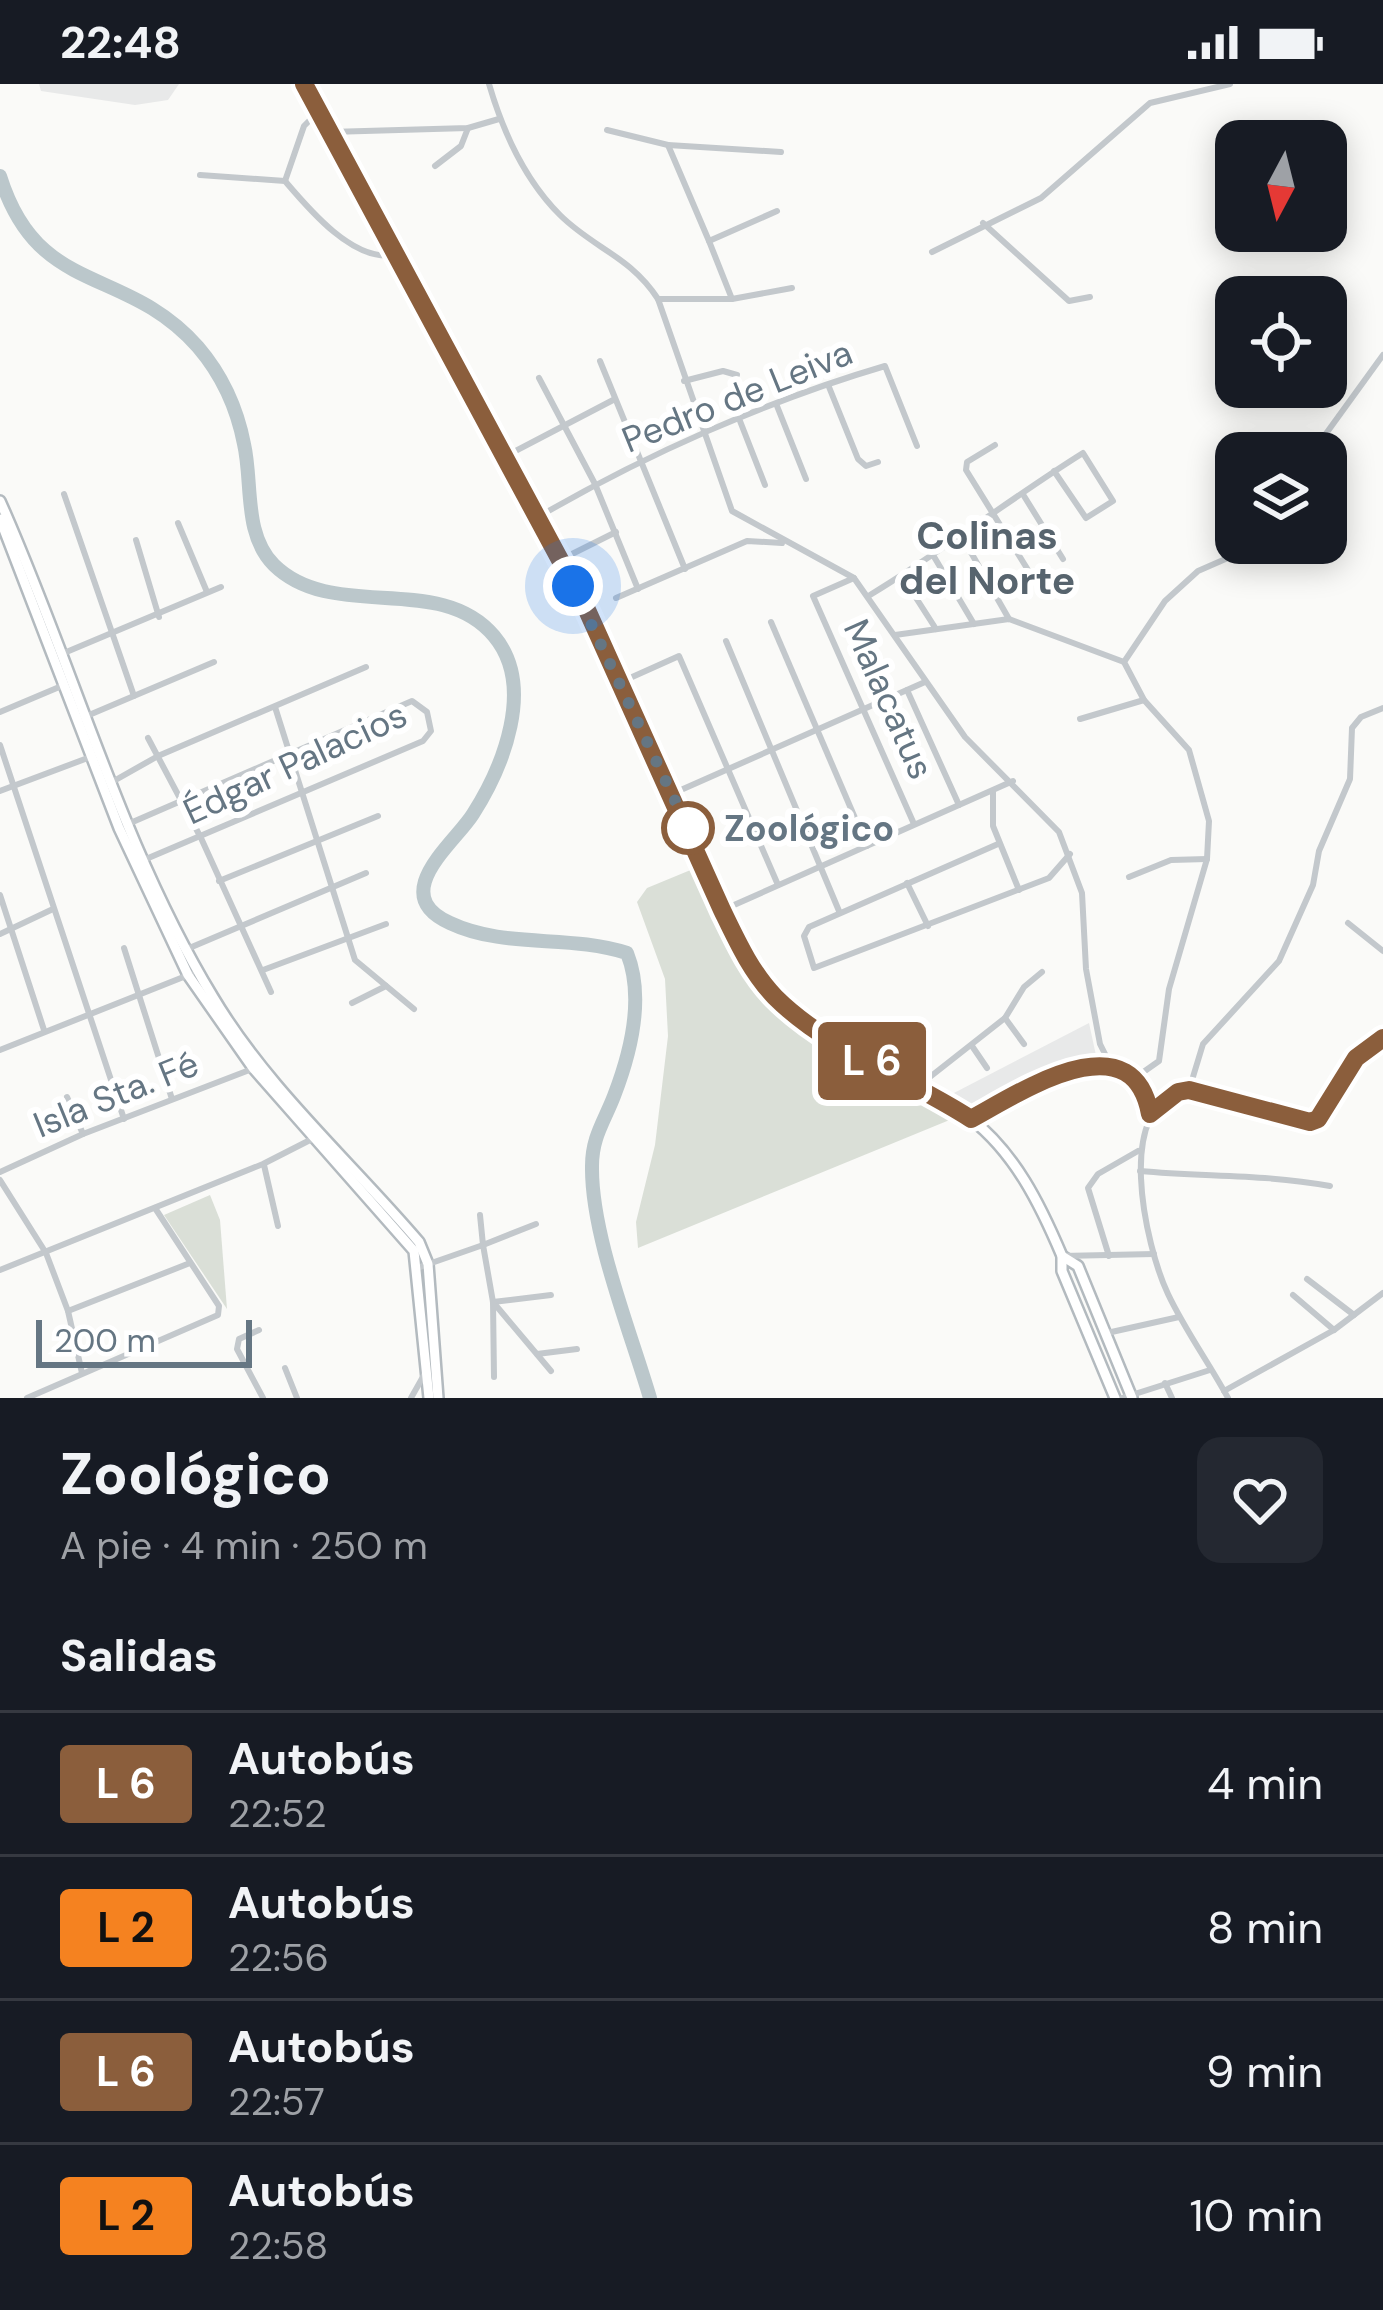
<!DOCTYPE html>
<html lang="es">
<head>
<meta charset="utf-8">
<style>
  body { margin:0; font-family:"DM Sans",sans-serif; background:#242831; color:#f1f3f6; height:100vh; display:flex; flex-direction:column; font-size:45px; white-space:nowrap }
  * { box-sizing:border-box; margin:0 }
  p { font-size:39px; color:#9ea1a6 }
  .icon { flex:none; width:66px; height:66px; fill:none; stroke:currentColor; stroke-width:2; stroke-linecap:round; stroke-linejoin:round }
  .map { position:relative; height:1314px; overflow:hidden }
  .drawer { display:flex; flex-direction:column; background:#171b24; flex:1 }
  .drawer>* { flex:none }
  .badge { padding:0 24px; border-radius:9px; font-size:42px; line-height:78px }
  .needle { width:78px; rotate:187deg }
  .controls { position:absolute; left:1215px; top:36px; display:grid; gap:24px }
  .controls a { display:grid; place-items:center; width:132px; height:132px; border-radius:24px; background:#171b24; box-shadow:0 6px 30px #0003; font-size:60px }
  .scale { position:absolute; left:36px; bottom:30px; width:216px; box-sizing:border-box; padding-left:12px; border:6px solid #657683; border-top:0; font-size:33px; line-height:42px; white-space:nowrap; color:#657683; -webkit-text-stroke:9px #fff; paint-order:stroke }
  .you { position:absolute; width:60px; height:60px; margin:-30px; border:9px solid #fff; border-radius:50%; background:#1a73e8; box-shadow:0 0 0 18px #1a73e833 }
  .map>.badge { position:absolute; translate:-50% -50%; box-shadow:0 0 0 6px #fff }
  h2 { padding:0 60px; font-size:45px; line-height:108px }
  .round { display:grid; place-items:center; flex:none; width:126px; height:126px; border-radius:24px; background:#242831 }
  .summary { display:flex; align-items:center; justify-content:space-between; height:204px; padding:0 60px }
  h1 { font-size:57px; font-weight:800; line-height:90px }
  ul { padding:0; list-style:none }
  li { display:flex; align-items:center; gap:36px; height:144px; padding:0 60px; border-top:3px solid #363941 }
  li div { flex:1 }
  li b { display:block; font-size:45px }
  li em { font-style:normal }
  li .badge { min-width:132px; font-weight:700; text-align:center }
  .status { display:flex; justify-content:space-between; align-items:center; height:84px; padding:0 60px; background:#171b24; direction:ltr }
  .status svg { height:33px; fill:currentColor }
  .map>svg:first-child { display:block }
  .built { fill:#e8e9e9 }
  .green { fill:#dadfd7 }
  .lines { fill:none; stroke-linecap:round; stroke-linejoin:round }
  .river { stroke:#bbc7cb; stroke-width:14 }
  .secondary-casing { stroke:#b3babf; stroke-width:14 }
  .street { stroke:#c3c8cc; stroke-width:6 }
  .secondary { stroke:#fff; stroke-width:9 }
  .line-casing { stroke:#fff; stroke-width:27 }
  .line { stroke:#8b5e3c; stroke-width:18 }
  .walk { stroke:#657683; stroke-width:12; stroke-dasharray:0 21.6 }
  .stop-dot { fill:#fff; stroke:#8b5e3c; stroke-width:6 }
  .labels { text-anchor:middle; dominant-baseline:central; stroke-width:12; stroke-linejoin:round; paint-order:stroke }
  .street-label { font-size:36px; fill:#657683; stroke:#fff }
  .stop-label { font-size:36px; font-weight:bold; fill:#657683; stroke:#fff; text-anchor:start }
  .neighbourhood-label { font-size:39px; font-weight:bold; fill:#57646e; stroke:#fff }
</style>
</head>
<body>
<div class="status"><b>22:48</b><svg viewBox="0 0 49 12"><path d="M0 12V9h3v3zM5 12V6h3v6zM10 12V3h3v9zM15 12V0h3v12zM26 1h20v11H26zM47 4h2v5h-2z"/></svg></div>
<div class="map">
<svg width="1383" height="1314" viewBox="0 0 1383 1314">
  <rect width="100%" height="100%" fill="#fafaf8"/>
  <g class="built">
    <path d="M39,0H179L168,16L135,21L41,7Z"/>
    <path d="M1089,939L1097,976L1075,974L974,1024L952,1010Z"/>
  </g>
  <g class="green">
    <path d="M693,785C711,819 727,859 749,891C795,958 885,995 952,1035L638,1164L636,1138L655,1061L668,952L665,895L637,818L647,804Z"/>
    <path d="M210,1111L220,1136L227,1225L164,1131Z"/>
  </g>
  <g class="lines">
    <path class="river" d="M0,92C38,214 125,180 198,263C222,291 237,324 244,360C253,399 243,450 274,481C333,539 440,487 494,552C536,602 503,683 473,730C455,759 386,810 450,839C505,865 569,850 627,869C645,914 631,968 614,1012C604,1038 592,1053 592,1082C591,1150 630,1246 650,1314"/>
    <g class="secondary-casing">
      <g id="secondary">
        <path d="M303,0L587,527L745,872C799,956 895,975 970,1034C1015,1069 1040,1120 1062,1172V1187L1115,1314"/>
        <path d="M0,417C73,580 120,760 213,913C267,1004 351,1078 419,1158L428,1180L438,1314"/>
        <path d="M0,435L119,744L188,891L253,984L414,1167L429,1314"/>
        <path d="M1062,1172L1078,1182L1132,1314"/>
      </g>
    </g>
    <g class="street">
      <path d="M489,0C503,48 524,95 560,131C593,164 630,172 658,215L732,427L854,494L965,653L1059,748L1082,809L1086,885L1100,960L1113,986L1138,1003L1150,1030"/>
      <path d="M607,46L668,61L709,157L777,127"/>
      <path d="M330,48L468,44L499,35"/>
      <path d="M668,61L781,68"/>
      <path d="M435,82L461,62L468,44"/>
      <path d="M200,91L285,97C308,124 352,177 392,171"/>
      <path d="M285,97L304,42L318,28"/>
      <path d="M983,139L1069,217L1090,213"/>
      <path d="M709,157L732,215"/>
      <path d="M932,168L1041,114L1150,19L1230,0"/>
      <path d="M658,215H732L792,204"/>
      <path d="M600,277L685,485"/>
      <path d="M539,294L595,400L638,505"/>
      <path d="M684,297L723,287L737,291"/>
      <path d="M829,303L858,375L866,382L878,378"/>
      <path d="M777,322L806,395"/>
      <path d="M740,337L765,401"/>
      <path d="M995,361L967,378L966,386L1033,494"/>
      <path d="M1312,369L1383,271"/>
      <path d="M502,374L615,315"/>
      <path d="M64,410L134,612"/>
      <path d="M1024,412L1063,475"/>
      <path d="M538,433C645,371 766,317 885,282L917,362"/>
      <path d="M178,439L207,508"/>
      <path d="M961,451L1009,535"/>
      <path d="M136,456L159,533"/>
      <path d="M933,471L974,540"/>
      <path d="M560,476L616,448"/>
      <path d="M902,492L936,545"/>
      <path d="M854,494L813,512L914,740"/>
      <path d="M870,511C943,467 1011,414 1083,369L1113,417L1086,434L1054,387"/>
      <path d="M616,514L747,457L782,459"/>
      <path d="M771,538L867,762"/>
      <path d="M895,551L1009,535L1124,578"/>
      <path d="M726,557L839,827"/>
      <path d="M64,569L221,503"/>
      <path d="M621,598L679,572L778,801"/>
      <path d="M907,606L959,721"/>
      <path d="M275,623L355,876L414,925"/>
      <path d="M0,628L64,601"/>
      <path d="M82,634L214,578"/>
      <path d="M1080,635L1144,616"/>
      <path d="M148,654L201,754L271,908"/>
      <path d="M0,661L124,1035"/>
      <path d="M112,698L158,672L366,583"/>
      <path d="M0,707L93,672"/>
      <path d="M993,707V742L1019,806"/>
      <path d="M674,709L925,598"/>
      <path d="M128,740L412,617L427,628L431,647L423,657L146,775"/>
      <path d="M998,760L809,843L804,852L814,884L1049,794L1070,770"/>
      <path d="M1129,793L1171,776L1207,775"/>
      <path d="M219,797L378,732"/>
      <path d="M907,799L928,842"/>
      <path d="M0,811L44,946"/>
      <path d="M725,825L1013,697"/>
      <path d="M1348,839L1383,867"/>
      <path d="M0,850L53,825"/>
      <path d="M124,864L172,1015"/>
      <path d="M187,865L366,789"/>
      <path d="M263,886L386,840"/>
      <path d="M352,919L386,902"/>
      <path d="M1005,934L1024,960"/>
      <path d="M972,962L987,984"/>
      <path d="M0,966L191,890"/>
      <path d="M1124,989H1142L1159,977L1169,905L1207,775L1209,737L1189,666L1144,616L1124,578L1165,517L1198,487L1262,459"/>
      <path d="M921,1000L1005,934L1024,903L1042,888"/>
      <path d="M1189,1006L1203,960L1279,877L1313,801L1319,767L1350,695L1352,644L1361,633L1383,624"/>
      <path d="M67,1013L83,1050"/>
      <path d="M971,1035L1069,983L1112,985"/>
      <path d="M264,1081L278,1142"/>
      <path d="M1140,1087C1206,1093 1265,1090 1330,1102"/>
      <path d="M0,1088L83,1050L252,985"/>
      <path d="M0,1096L46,1169L68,1227L82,1289"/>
      <path d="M480,1131L483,1161L536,1140"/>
      <path d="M1062,1172L1154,1170"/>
      <path d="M1109,1172L1088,1104L1098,1090L1138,1067"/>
      <path d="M420,1183L483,1161L493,1218L551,1211"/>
      <path d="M0,1186L263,1080L314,1054"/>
      <path d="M1307,1195L1354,1231"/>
      <path d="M1293,1211L1334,1246"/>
      <path d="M493,1218L551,1287"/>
      <path d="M493,1218L494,1293"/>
      <path d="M68,1227L190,1179"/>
      <path d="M259,1246L239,1255L237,1265L263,1314"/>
      <path d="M1107,1249L1179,1233"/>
      <path d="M537,1270L577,1265"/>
      <path d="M285,1284L297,1314"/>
      <path d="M1165,1299L1172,1314"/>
      <path d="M1224,1307L1334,1246L1383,1209"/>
      <path d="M27,1314L218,1231L219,1222L155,1124"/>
      <path d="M411,1314L424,1291"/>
      <path d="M1122,1314L1210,1286"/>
      <path d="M1228,1314C1209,1279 1185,1246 1168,1210C1146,1164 1111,1015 1189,1006L1310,1038L1318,1035L1356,974L1383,954"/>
    </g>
    <use href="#secondary" class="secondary"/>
  </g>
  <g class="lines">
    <g class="line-casing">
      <path id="line" d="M304,0L587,526L722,826C737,857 751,888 775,913C828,966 908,994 971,1035C1016,1011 1132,932 1150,1030L1178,1008L1189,1006L1310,1038L1318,1035L1356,974L1383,954"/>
    </g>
    <use href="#line" class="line"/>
    <path class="walk" d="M573,502L688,744"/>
  </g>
  <circle class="stop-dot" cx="688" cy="744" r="24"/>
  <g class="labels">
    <g class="street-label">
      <text transform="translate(737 312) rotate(-22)">Pedro de Leiva</text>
      <text transform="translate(889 615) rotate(66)">Malacatus</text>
      <text transform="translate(295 679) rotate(-25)">Édgar Palacios</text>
      <text transform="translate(116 1010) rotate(-22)">Isla Sta. Fé</text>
    </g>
    <g class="stop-label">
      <text x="724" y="744">Zoológico</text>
    </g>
    <g class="neighbourhood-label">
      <text x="987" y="451">Colinas<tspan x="987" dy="45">del Norte</tspan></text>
    </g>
  </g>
</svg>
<div class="controls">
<a><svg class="needle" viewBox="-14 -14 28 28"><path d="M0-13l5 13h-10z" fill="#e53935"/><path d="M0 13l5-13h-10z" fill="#9ea1a6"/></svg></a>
<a><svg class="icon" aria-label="locate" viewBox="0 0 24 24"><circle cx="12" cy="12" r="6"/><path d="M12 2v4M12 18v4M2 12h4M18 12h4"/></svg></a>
<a><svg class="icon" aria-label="layers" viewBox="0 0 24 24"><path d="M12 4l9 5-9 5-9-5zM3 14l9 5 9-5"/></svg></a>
</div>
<div class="scale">200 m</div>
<div class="you" style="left:573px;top:502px"></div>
<b class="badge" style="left:872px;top:977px;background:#8b5e3c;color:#fff">L 6</b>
</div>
<section class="drawer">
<div class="summary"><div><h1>Zoológico</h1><p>A pie · 4 min · 250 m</p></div><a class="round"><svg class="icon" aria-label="heart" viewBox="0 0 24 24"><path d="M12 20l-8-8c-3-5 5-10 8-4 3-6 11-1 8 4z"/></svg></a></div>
<h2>Salidas</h2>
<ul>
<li><span class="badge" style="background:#8b5e3c;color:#fff">L 6</span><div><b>Autobús</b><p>22:52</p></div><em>4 min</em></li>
<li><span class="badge" style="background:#f58220;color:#111">L 2</span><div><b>Autobús</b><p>22:56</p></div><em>8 min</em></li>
<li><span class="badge" style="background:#8b5e3c;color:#fff">L 6</span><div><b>Autobús</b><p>22:57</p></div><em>9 min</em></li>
<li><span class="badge" style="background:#f58220;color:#111">L 2</span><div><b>Autobús</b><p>22:58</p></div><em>10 min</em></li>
</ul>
</section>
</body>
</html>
